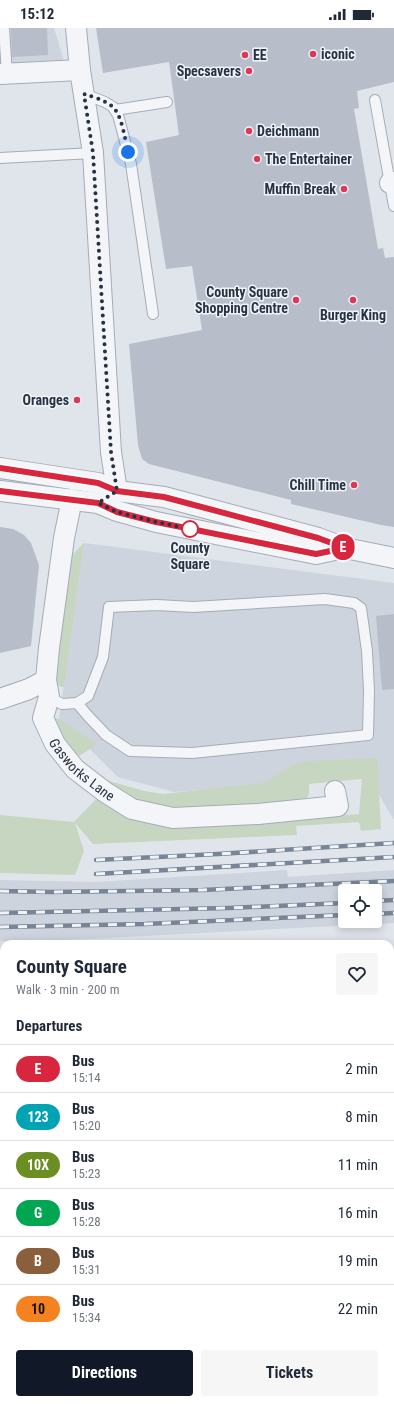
<!DOCTYPE html>
<html lang="en">
<head>
<meta charset="utf-8">
<style>
  body { margin:0; font-family:"Roboto Condensed",sans-serif; background:#f6f6f7; color:#1f2937; height:100vh; display:flex; flex-direction:column; font-size:15px; white-space:nowrap }
  * { box-sizing:border-box; margin:0 }
  p { font-size:13px; color:#747a83 }
  .icon { flex:none; width:22px; height:22px; fill:none; stroke:currentColor; stroke-width:2; stroke-linecap:round; stroke-linejoin:round }
  .map { position:relative; flex:1; overflow:hidden }
  .side { position:absolute; left:0px; top:912px; width:394px; height:464px; display:flex; flex-direction:column; background:#fff; border-radius:12px 12px 0 0; box-shadow:0 2px 10px #0003 }
  .side>* { flex:none }
  .badge { padding:0 8px; border-radius:13px; font-size:14px; line-height:26px }
  .fabs { position:absolute; left:338px; top:856px; display:grid; gap:8px }
  .fabs a { display:grid; place-items:center; width:44px; height:44px; border-radius:4px; background:#fff; box-shadow:0 2px 10px #0003; font-size:20px }
  .you { position:absolute; width:20px; height:20px; margin:-10px; border:3px solid #fff; border-radius:50%; background:#1a73e8; box-shadow:0 0 0 6px #1a73e833 }
  .map>.badge { position:absolute; translate:-50% -50%; box-shadow:0 0 0 2px #fff }
  h2 { padding:0 16px; font-size:15px; line-height:36px }
  .round { display:grid; place-items:center; flex:none; width:42px; height:42px; border-radius:4px; background:#f6f6f7 }
  .headline { display:flex; align-items:center; justify-content:space-between; height:68px; padding:0 16px }
  h1 { font-size:19px; font-weight:700; line-height:30px }
  .cta { display:flex; gap:8px; margin-top:auto; padding:8px 16px }
  .cta a { flex:1; height:46px; border-radius:4px; background:#111827; color:#fff; font-size:16px; font-weight:700; line-height:46px; text-align:center }
  .cta a+a { background:#f6f6f7; color:#1f2937 }
  ul { padding:0; list-style:none }
  li { display:flex; align-items:center; gap:12px; height:48px; padding:0 16px; border-top:1px solid #e0e1e3 }
  li div { flex:1 }
  li b { display:block; font-size:15px }
  li em { font-style:normal }
  li .badge { min-width:44px; font-weight:700; text-align:center }
  .status { display:flex; justify-content:space-between; align-items:center; height:28px; padding:0 20px; background:#fff; direction:ltr }
  .status svg { height:11px; fill:currentColor }
  .map>svg:first-child { display:block }
  .built { fill:#ced4dd; fill-rule:evenodd }
  .green { fill:#c7d6c0 }
  .building { fill:#b7bec9 }
  .lines { fill:none; stroke-linecap:round; stroke-linejoin:round }
  .service-casing { stroke:#a5acb6; stroke-width:12 }
  .minor-casing { stroke:#a5acb6; stroke-width:22 }
  .tertiary-casing { stroke:#a5acb6; stroke-width:24 }
  .service { stroke:#f3f5f8; stroke-width:10 }
  .minor { stroke:#f3f5f8; stroke-width:20 }
  .tertiary { stroke:#f3f5f8; stroke-width:22 }
  .rail-casing { stroke:#788596; stroke-width:4.5 }
  .rail { stroke:#f0f4f8; stroke-width:3; stroke-dasharray:9; stroke-linecap:butt }
  .line-casing { stroke:#fff; stroke-width:9 }
  .line { stroke:#d7263d; stroke-width:6 }
  .walk { stroke:#273344; stroke-width:4; stroke-dasharray:0 7.2 }
  .poi-dot { fill:#dd3859; stroke:#f0f4f8; stroke-width:1.5 }
  .stop-dot { fill:#fff; stroke:#d7263d; stroke-width:2 }
  .labels { text-anchor:middle; dominant-baseline:central; stroke-width:3; stroke-linejoin:round; paint-order:stroke }
  .poi-label { font-size:14px; font-weight:bold; fill:#273344; stroke:#f0f4f8; text-anchor:end }
  .stop-label { font-size:14px; font-weight:bold; fill:#273344; stroke:#f0f4f8 }
  .street-label { font-size:14px; fill:#273344; stroke:#f0f4f8 }
</style>
</head>
<body>
<div class="status"><b>15:12</b><svg viewBox="0 0 49 12"><path d="M0 12V9h3v3zM5 12V6h3v6zM10 12V3h3v9zM15 12V0h3v12zM26 1h20v11H26zM47 4h2v5h-2z"/></svg></div>
<div class="map">
<svg width="394" height="1376" viewBox="0 0 394 1376">
  <rect width="100%" height="100%" fill="#e0e5eb"/>
  <g class="built">
    <path d="M0,0H54L65,36L0,35Z"/>
    <path d="M84,515L394,555V792L369,750L174,764L118,749L59,691Z"/>
    <path d="M287,842L288,849L394,842V895L47,913H0V852L96,854ZM345,863H375V893H345Z"/>
  </g>
  <g class="green">
    <path d="M84,515L64,659H61L53,652L68,531Z"/>
    <path d="M49,689L59,691L97,716L78,729L95,743L109,753L144,763L163,766L264,755L293,737L305,733L377,730L381,801L361,803L359,794L296,798L297,807L93,816L75,795L84,823L75,847L0,845V787L74,794L96,771L132,791L164,798L231,795L359,786L362,751L309,756C310,769 308,770 298,777L196,783L148,780L74,736Z"/>
  </g>
  <g class="building">
    <path d="M11,0H47L48,27L12,29Z"/>
    <path d="M96,0H394V54L357,63L359,80L354,81L378,221L383,220L385,230L394,229V499L381,497L291,476V472L149,436L142,431L138,417L129,316L202,302L192,238L166,241L146,114L179,107L169,34L103,45Z"/>
    <path d="M0,499L13,501L24,507L31,515L39,537L31,618L0,625Z"/>
    <path d="M394,586V661L382,662L376,588Z"/>
  </g>
  <g class="lines">
    <g class="service-casing">
      <g id="service">
        <path d="M4,0L7,46"/>
        <path d="M84,66L105,74L113,79L118,87L131,136L153,286"/>
        <path d="M375,72L394,178"/>
        <path d="M115,82L167,74"/>
        <path d="M0,130L93,125"/>
        <path d="M49,669L62,676L77,675L88,668L103,629L109,579L157,577L193,579L325,571L354,575L361,580L367,623L369,662L368,707L192,725L130,723L106,707L88,688L77,675"/>
        <path d="M0,929L4,928"/>
        <path d="M0,1153H4"/>
      </g>
    </g>
    <g class="minor-casing">
      <g id="minor">
        <path d="M76,0L80,42L93,125L111,424L117,463"/>
        <path d="M0,46L80,42"/>
        <path d="M390,155L394,154"/>
        <path d="M0,440L98,455L117,463L164,469L318,510L345,520L394,530"/>
        <path d="M0,463L98,475L117,483L156,494L316,526L344,520"/>
        <path id="s1" d="M72,471L64,510L49,620L46,652L49,669L43,690L55,716L75,741L105,764L132,781L173,790L258,786L338,778L335,763"/>
        <path d="M0,671L29,661L46,652"/>
        <path d="M0,1288L4,1299"/>
        <path d="M32,1372L33,1376"/>
      </g>
    </g>
    <g class="tertiary-casing">
      <g id="tertiary">
        <path d="M390,1262L394,1261"/>
        <path d="M1,1376L13,1372"/>
        <path d="M67,1376L78,1372"/>
      </g>
    </g>
    <use href="#service" class="service"/>
    <use href="#minor" class="minor"/>
    <use href="#tertiary" class="tertiary"/>
    <g class="rail-casing">
      <g id="rail">
        <path d="M96,832L218,826L394,815"/>
        <path d="M96,846L394,829"/>
        <path d="M0,863L51,864L203,862L394,853"/>
        <path d="M375,873L394,872"/>
        <path d="M0,885L229,880L345,875"/>
        <path d="M375,886L394,885"/>
        <path d="M0,899L145,896L345,887"/>
        <path d="M390,934L394,933"/>
        <path d="M390,946H394"/>
        <path d="M390,961L394,960"/>
        <path d="M390,971L394,970"/>
        <path d="M390,984H394"/>
        <path d="M0,1004L4,1003"/>
        <path d="M0,1030L4,1029"/>
        <path d="M0,1043L4,1042"/>
        <path d="M0,1053L4,1052"/>
        <path d="M0,1066L4,1065"/>
      </g>
    </g>
    <use href="#rail" class="rail"/>
  </g>
  <g class="lines">
    <g class="line-casing">
      <path id="line" d="M0,440L98,455L117,463L164,469L318,510L345,520L316,526L156,494L117,484L98,475L0,463"/>
    </g>
    <use href="#line" class="line"/>
    <path class="walk" d="M128,124C125,111 122,88 113,79C105,72 93,69 84,66L93,125L111,424L117,463L98,475L117,484L156,494L190,501"/>
  </g>
  <g class="poi-dot">
    <circle cx="313" cy="26" r="4"/>
    <circle cx="245" cy="27" r="4"/>
    <circle cx="249" cy="43" r="4"/>
    <circle cx="249" cy="103" r="4"/>
    <circle cx="257" cy="131" r="4"/>
    <circle cx="344" cy="161" r="4"/>
    <circle cx="296" cy="272" r="4"/>
    <circle cx="353" cy="272" r="4"/>
    <circle cx="77" cy="372" r="4"/>
    <circle cx="354" cy="457" r="4"/>
  </g>
  <circle class="stop-dot" cx="190" cy="501" r="8"/>
  <g class="labels">
    <g class="poi-label">
      <text x="321" y="26" text-anchor="start">iconic</text>
      <text x="253" y="27" text-anchor="start">EE</text>
      <text x="241" y="43">Specsavers</text>
      <text x="257" y="103" text-anchor="start">Deichmann</text>
      <text x="265" y="131" text-anchor="start">The Entertainer</text>
      <text x="336" y="161">Muffin Break</text>
      <text x="288" y="264">County Square<tspan x="288" dy="16">Shopping Centre</tspan></text>
      <text x="353" y="287" text-anchor="middle">Burger King</text>
      <text x="69" y="372">Oranges</text>
      <text x="346" y="457">Chill Time</text>
    </g>
    <g class="stop-label">
      <text x="190" y="520">County<tspan x="190" dy="16">Square</tspan></text>
    </g>
    <g class="street-label">
      <text stroke="none"><textPath href="#s1" startOffset="288">Gasworks Lane</textPath></text>
    </g>
  </g>
</svg>
<div class="fabs">
<a><svg class="icon" aria-label="locate" viewBox="0 0 24 24"><circle cx="12" cy="12" r="6"/><path d="M12 2v4M12 18v4M2 12h4M18 12h4"/></svg></a>
</div>
<div class="you" style="left:128px;top:124px"></div>
<b class="badge" style="left:343px;top:519px;background:#d7263d;color:#fff">E</b>
<section class="side">
<div class="headline"><div><h1>County Square</h1><p>Walk · 3 min · 200 m</p></div><a class="round"><svg class="icon" aria-label="heart" viewBox="0 0 24 24"><path d="M12 20l-8-8c-3-5 5-10 8-4 3-6 11-1 8 4z"/></svg></a></div>
<h2>Departures</h2>
<ul>
<li><span class="badge" style="background:#d7263d;color:#fff">E</span><div><b>Bus</b><p>15:14</p></div><em>2 min</em></li>
<li><span class="badge" style="background:#00a3b4;color:#fff">123</span><div><b>Bus</b><p>15:20</p></div><em>8 min</em></li>
<li><span class="badge" style="background:#6b8e23;color:#fff">10X</span><div><b>Bus</b><p>15:23</p></div><em>11 min</em></li>
<li><span class="badge" style="background:#00a651;color:#fff">G</span><div><b>Bus</b><p>15:28</p></div><em>16 min</em></li>
<li><span class="badge" style="background:#8b5e3c;color:#fff">B</span><div><b>Bus</b><p>15:31</p></div><em>19 min</em></li>
<li><span class="badge" style="background:#f58220;color:#111">10</span><div><b>Bus</b><p>15:34</p></div><em>22 min</em></li>
</ul>
<div class="cta"><a>Directions</a><a>Tickets</a></div>
</section>
</div>
</body>
</html>
